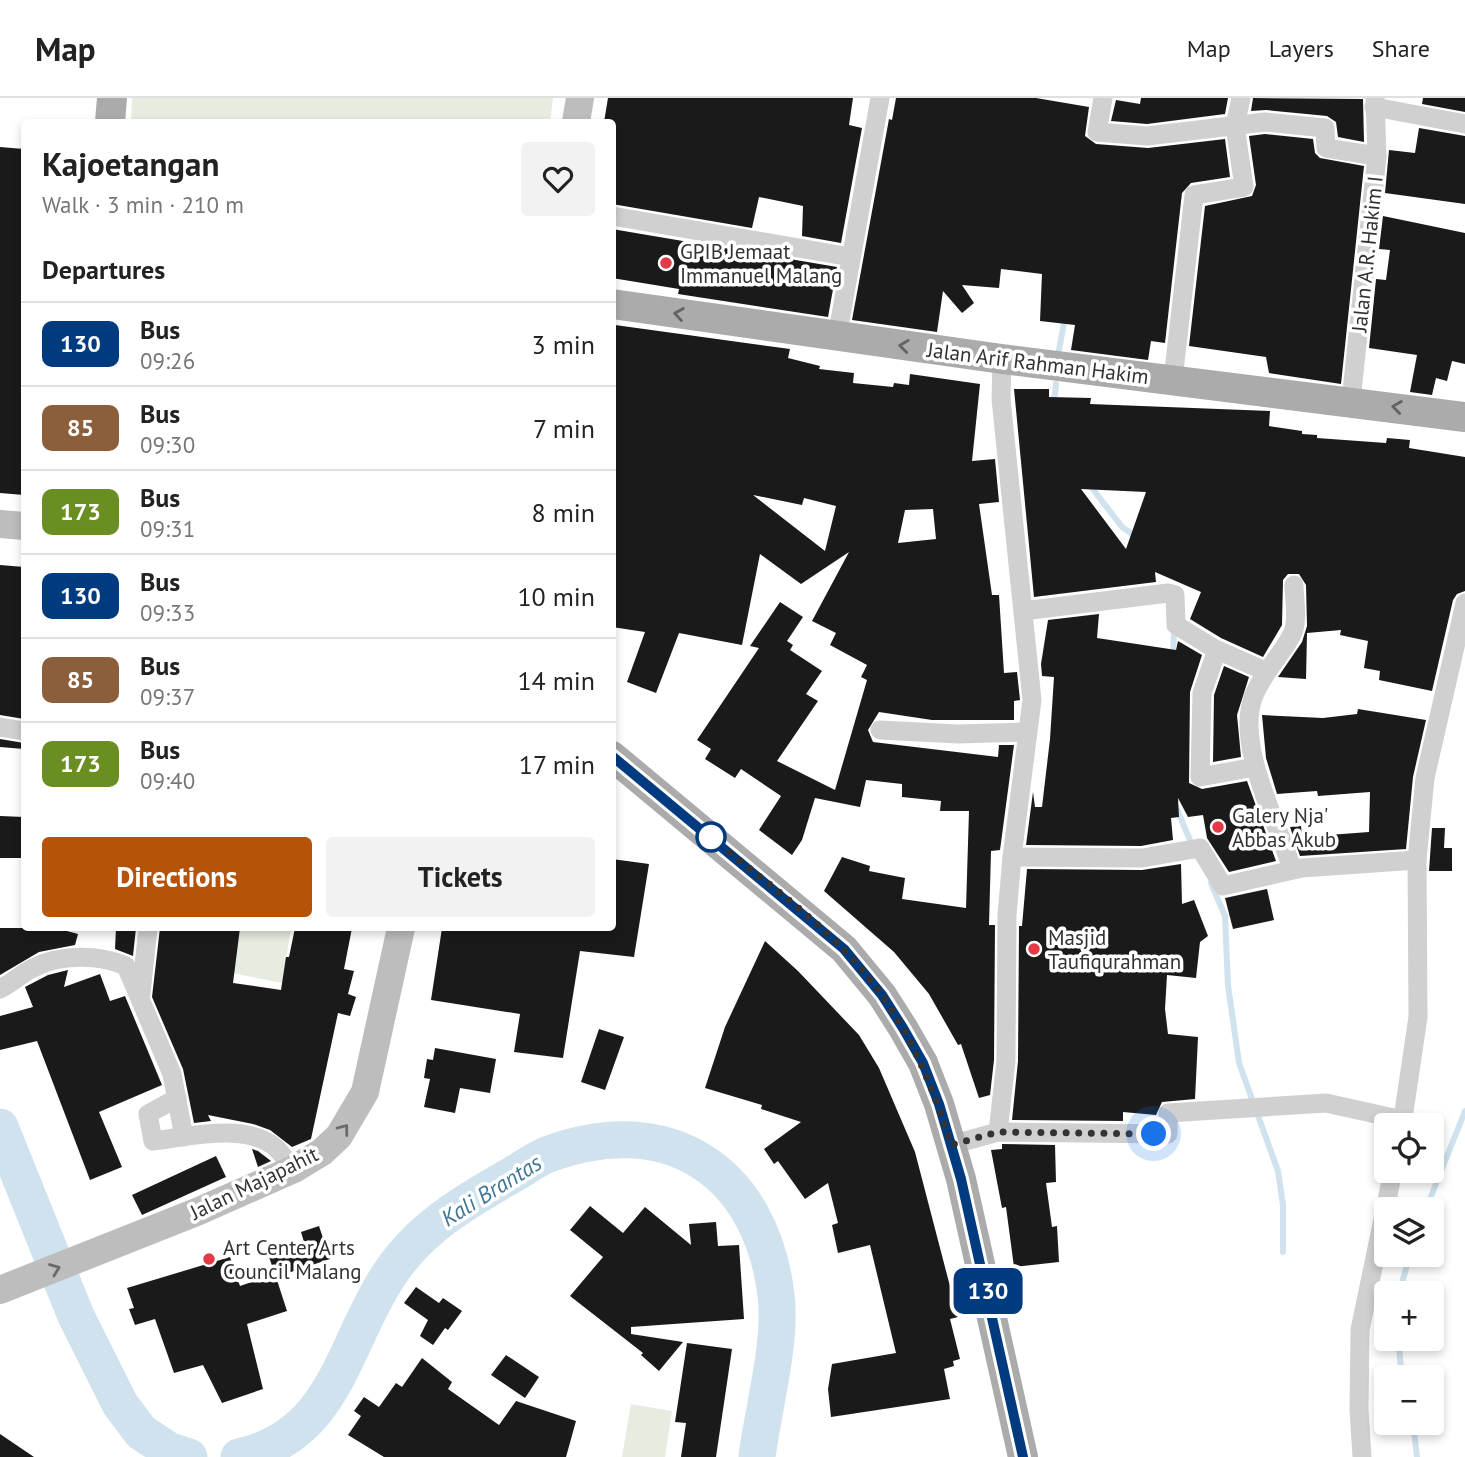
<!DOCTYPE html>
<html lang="en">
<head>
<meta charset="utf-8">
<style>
  body { margin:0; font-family:"PT Sans",sans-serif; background:#f2f2f2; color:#222; height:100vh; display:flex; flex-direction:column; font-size:26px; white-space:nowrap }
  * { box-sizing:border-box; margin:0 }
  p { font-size:23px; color:#767676 }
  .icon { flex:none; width:38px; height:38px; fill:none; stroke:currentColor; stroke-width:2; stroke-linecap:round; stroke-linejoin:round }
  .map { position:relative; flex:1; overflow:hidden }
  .panel { position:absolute; left:21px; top:21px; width:595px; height:812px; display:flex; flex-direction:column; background:#fff; border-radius:7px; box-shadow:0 4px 10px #0003 }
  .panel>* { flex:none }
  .badge { padding:0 14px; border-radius:10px; font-size:24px; line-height:46px }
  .fabs { position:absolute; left:1374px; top:1015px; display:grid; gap:14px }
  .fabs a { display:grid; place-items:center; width:70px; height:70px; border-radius:7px; background:#fff; box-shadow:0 4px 10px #0003; font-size:35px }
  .you { position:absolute; width:35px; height:35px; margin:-18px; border:5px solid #fff; border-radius:50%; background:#1a73e8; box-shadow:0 0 0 10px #1a73e833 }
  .map>.badge { position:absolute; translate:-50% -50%; box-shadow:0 0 0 4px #fff }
  h2 { padding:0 21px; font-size:26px; line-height:63px }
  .round { display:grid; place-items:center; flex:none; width:74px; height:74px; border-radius:7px; background:#f2f2f2 }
  .headline { display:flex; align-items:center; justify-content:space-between; height:119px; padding:0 21px }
  h1 { font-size:33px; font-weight:600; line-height:52px }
  .primary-button { display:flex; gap:14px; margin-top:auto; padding:14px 21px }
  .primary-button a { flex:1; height:80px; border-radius:7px; background:#b45309; color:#fff; font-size:28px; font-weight:600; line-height:80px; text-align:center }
  .primary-button a+a { background:#f2f2f2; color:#222 }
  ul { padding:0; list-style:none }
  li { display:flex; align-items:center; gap:21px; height:84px; padding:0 21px; border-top:2px solid #e0e0e0 }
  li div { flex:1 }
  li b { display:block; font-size:26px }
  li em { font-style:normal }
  li .badge { min-width:77px; font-weight:700; text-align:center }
  header { display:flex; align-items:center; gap:42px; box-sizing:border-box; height:98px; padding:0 35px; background:#fff; border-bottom:2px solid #e0e0e0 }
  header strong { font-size:33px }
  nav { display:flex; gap:38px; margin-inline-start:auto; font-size:24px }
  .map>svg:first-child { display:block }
  .green { fill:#e6ecdf }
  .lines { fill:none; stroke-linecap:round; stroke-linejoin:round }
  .stream { stroke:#cfe2ee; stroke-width:6 }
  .river { stroke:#cfe2ee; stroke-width:37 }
  .building { fill:#1a1a1a; fill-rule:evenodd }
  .street { stroke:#d0d0d0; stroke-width:19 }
  .secondary { stroke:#bdbdbd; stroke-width:28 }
  .primary { stroke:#ababab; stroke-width:30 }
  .oneway { stroke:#636363 }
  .oneway2 { stroke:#6a6a6a }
  .line-casing { stroke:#fff; stroke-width:16 }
  .line { stroke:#003b80; stroke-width:10 }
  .walk { stroke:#333; stroke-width:7; stroke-dasharray:0 12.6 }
  .poi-dot { fill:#e63946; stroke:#fff; stroke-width:2.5 }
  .stop-dot { fill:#fff; stroke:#003b80; stroke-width:3.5 }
  .labels { text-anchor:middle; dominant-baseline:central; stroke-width:7; stroke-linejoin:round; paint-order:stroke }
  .poi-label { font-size:21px; fill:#333; stroke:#fff; text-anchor:start }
  .street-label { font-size:21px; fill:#333; stroke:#fff }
  .water-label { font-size:23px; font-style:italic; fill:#3f7597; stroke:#fff }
</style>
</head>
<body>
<header>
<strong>Map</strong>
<nav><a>Map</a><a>Layers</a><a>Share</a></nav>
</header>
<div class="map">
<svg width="1465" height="1359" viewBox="0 0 1465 1359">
  <rect width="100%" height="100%" fill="#fff"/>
  <g class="green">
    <path d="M132,0H553L550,24H131Z"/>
    <path d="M240,830H291L282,885L232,875Z"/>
    <path d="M631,1306L672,1313L665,1359H622Z"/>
  </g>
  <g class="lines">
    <g class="stream">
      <path d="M1059,252L1065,219"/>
      <path d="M1054,305L1056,286"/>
      <path d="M1089,386L1122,429L1138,440"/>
      <path d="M1173,557L1174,536"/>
      <path d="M1176,709L1192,747"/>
      <path d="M1211,785L1225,818L1228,887L1239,965L1278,1073L1283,1107V1154"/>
      <path d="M1426,1111L1465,1013"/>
      <path d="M1399,1195L1410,1157"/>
      <path d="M1398,1241L1402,1279"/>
      <path d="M1413,1325L1417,1359"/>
    </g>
    <g class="river">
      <path d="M0,1029L76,1218L120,1306L141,1334L168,1352L189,1359"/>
      <path d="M239,1359C335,1338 342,1250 387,1180C417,1132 464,1104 512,1077C524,1070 536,1061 549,1056C667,1012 761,1072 776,1197C782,1244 763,1311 757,1359"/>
    </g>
  </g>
  <g class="building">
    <path d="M608,0H853L849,27L862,30L841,145L802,138L803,108L759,99L752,130L612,106V24H604Z"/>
    <path d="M896,0H1036L1089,9L1085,38L1096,46L1148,50L1225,41L1230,79L1191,85L1182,95L1165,245L1151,243L1148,262L1071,252L1075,227L1040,223L1042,176L1001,171L999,190L962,187L974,205L962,215L943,193L937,234L852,222L889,21L892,22Z"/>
    <path d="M1141,0H1228L1225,16L1147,26L1111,23L1116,2L1140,6Z"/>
    <path d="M1253,0L1363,1L1364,44L1338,39L1336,24L1327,18L1266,12L1251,13Z"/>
    <path d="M1423,0H1465V14L1422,6Z"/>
    <path d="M1419,30L1465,38V106L1385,95L1389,52L1415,55Z"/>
    <path d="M1265,36L1313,41L1315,55L1320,60L1364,68L1341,286L1269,275L1266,259L1189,248L1205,108L1252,98L1256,87L1249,38Z"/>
    <path d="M0,49L24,51V397L0,395Z"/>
    <path d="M1383,118L1465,135V266L1452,263L1447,283L1436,280L1432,297L1410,294L1417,257L1369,250L1376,181L1386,182L1390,152L1379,151Z"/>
    <path d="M612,131L837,169L828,219L678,196L679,191L612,180Z"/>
    <path d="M615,227L790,251L788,260L820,268L819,271L854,275L853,285L893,289L894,285L909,287L910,276L980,286L972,363L995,361L999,404L979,406L992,497H999L1004,575L1017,574L1020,602L1014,603V622H932L879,614L868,632L873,644L998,659L999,647H1014L1000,752L991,753L989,827H995L994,962L990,997L979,1000L961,946L958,947L929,896L894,854L824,793L842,759L870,768L869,773L905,780L902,801L966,810L969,713H940L941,703L902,699V686L866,682L860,709L815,700L802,742L792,757L759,732L781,698L741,671L735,680L705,661L711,651L697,642L759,550L750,548L780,504L803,519L787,543L793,547L790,552L822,573L806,596L818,603L777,663L835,692L867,582L861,579L867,567L830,547L836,535L812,523L849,454L801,486L760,456L742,547L679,535L656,595L627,584L645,534L612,529V249ZM753,397L802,407L804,400L836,408L825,453ZM933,411L936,441L898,445L905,412Z"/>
    <path d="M1014,291H1049V299L1091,300L1090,306L1270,313L1269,328L1302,333V336L1317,337V340L1386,345L1387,340L1410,342L1409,350L1465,359V493L1457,496L1453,502L1432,593L1379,582L1380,573L1364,570L1368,543L1340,537L1341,532L1307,535L1306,581L1278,579L1302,544L1307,528L1306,487L1299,476H1288L1283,482L1282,527L1263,559L1221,540L1190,521L1201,494L1155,474L1156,484L1034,499ZM1081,391L1146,394L1126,451Z"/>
    <path d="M0,467L24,469V621L0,617Z"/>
    <path d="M1099,516L1097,540L1176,552L1178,543L1202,557L1190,594L1189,685L1202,691L1247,683L1276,763L1229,774L1207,740L1203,717L1188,719L1178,700L1179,719L1171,720L1173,742L1141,748L1026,747L1033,694L1035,709H1042L1050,641L1054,579L1042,578L1041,566L1048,522Z"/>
    <path d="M1224,568L1249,579L1237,617L1241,659L1213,664L1214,597Z"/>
    <path d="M1358,611L1426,622L1413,679L1406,751L1300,758L1290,729L1301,728L1302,739L1369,734L1370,694L1318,698L1317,693L1277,696L1266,660L1262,617L1323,620L1357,616Z"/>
    <path d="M0,641L24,645V651L0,649Z"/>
    <path d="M0,718L24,719V760H0Z"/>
    <path d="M1432,730H1445L1444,750H1452V773H1429Z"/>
    <path d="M612,761L649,766L634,859L580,853L563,960L514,954L520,916L431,902L442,830H612Z"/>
    <path d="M1181,766L1182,806L1194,802L1208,838L1200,844L1196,880L1167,877L1165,911L1168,936L1198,939L1195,1001L1162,1004L1156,1017L1123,1014V1023L1012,1022L1018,963L1019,828H1022L1027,771L1142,772Z"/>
    <path d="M1267,791L1274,822L1233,831L1225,800Z"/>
    <path d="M0,830H56L78,836L75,847L39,854L0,877Z"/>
    <path d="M116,830H136L133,858L115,851Z"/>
    <path d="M160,830H240L233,885L281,892L286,859H289L295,830H352L344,871L354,873L348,896L356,899L350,918L338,915L311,1041L292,1049L270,1032L253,1026L208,1017L211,1023L194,1025L183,971L152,899Z"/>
    <path d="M765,843L798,873L859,937L879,970L915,1054L958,1219L950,1221L960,1261L953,1263L954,1268L944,1271L950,1301L831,1319L828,1291L832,1266L896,1255L870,1147L838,1155L832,1127L838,1125L828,1085L805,1101L778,1063L774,1066L764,1051L801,1024L761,1011L762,1007L705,990L725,929Z"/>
    <path d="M68,872L64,889L100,876L110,903L125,898L162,987L99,1014L122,1069L90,1082L37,943L0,952V918L33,909L25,889L48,877Z"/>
    <path d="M599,931L624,939L605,992L581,984Z"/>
    <path d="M435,950L496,961L490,995L460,990L455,1015L424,1009L430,981L424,980L427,961L433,962Z"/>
    <path d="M1002,1046L1055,1047L1056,1084L1046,1085L1052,1129L1057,1128L1059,1164L1014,1169L1006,1109L1002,1110L991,1052L1002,1051Z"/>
    <path d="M252,1051L258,1053L271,1063L258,1069Z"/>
    <path d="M216,1058L226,1079L142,1117L132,1097Z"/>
    <path d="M590,1108L623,1135L645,1109L691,1147L689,1126L716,1124L718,1148L739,1147L744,1221L631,1229V1236L683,1244L659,1273L641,1257L643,1255L570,1198L603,1159L570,1132Z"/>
    <path d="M319,1128L330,1161L276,1179L268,1156L304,1144L301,1134Z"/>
    <path d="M230,1159L240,1188L275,1176L287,1213L247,1226L263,1291L222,1305L203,1267L174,1275L155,1221L135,1227L129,1211L134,1210L127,1190Z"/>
    <path d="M416,1189L439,1205L443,1200L462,1213L448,1232L445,1230L433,1247L420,1238L428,1222L404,1205Z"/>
    <path d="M687,1245L732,1251L716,1359H681L686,1325L675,1324Z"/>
    <path d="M506,1257L539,1279L525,1300L491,1277Z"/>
    <path d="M422,1260L452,1284L448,1291L499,1327L516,1303L576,1323L566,1359H384L348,1337L361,1318L354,1313L364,1299L379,1309L396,1285L402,1289Z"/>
    <path d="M0,1336L34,1359H0Z"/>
  </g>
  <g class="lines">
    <g class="street">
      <path d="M1103,0L1097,34L1147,38L1265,24L1325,30L1326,50L1377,58"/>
      <path d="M1374,9L1465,26"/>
      <path d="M612,118L851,159"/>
      <path d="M837,239L880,0"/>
      <path d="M1173,282L1194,97L1244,89L1235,28L1241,0"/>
      <path d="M1351,303L1377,58L1375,0"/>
      <path d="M1023,513L1168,495L1175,497L1176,527L1215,551L1265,573"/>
      <path d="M1217,552L1202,595L1200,679L1255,669"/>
      <path d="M0,629L24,633"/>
      <path d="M880,632L958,636L1027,634"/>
      <path d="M1012,759L1142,760L1200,750L1223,788L1302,770L1417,762"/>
      <path d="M1292,771C1277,723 1236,648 1253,600C1261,576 1290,547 1294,531C1298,518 1294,500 1294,487"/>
      <path d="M0,891C12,885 21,876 33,870C60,856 99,856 126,868L172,976L184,1039"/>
      <path d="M141,895L148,830"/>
      <path d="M177,1000L148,1016L153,1043C188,1039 246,1024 276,1050C282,1056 288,1064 294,1071"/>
      <path d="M1402,1027L1418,919L1417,762L1425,680L1465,505"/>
      <path d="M998,1034L1006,963L1007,817L1012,759L1032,602L1001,301L1002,261"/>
      <path d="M951,1047L998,1034L1168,1036V1015L1326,1005L1403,1022"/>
      <path d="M1362,1359L1359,1311L1360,1232L1393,1073"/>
    </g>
    <g class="secondary">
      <path d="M576,24L580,0"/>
      <path d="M0,426L24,428"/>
      <path d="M0,1192L199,1113L294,1071L322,1054L339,1038L365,994L401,830"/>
    </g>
    <g class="primary">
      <path d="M110,24L112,0"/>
      <path d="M612,206L1002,261L1465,319"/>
      <path d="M612,658L844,851L882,897L903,930L923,965L939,1006L961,1081L1023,1359"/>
    </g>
  </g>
  <defs><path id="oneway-chevron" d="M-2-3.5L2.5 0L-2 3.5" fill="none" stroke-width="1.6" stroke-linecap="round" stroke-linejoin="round" transform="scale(1.75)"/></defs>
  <g class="oneway">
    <use href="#oneway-chevron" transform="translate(679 216) rotate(-171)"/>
    <use href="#oneway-chevron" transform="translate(904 248) rotate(-173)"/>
    <use href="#oneway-chevron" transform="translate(1397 309) rotate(-172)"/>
  </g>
  <g class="oneway2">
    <use href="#oneway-chevron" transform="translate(344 1031) rotate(-53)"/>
    <use href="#oneway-chevron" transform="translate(55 1171) rotate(-21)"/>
  </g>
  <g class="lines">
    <g class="line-casing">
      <path id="line" d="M612,658L844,851L882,897L903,930L923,965L939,1006L961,1081L1023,1359"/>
    </g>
    <use href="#line" class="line"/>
    <path class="walk" d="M711,739L701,731C748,771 800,807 844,852C898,906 929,975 951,1047L998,1034L1154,1036"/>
  </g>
  <g class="poi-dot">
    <circle cx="666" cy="165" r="7"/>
    <circle cx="1218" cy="729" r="7"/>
    <circle cx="1034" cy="851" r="7"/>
    <circle cx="209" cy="1161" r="7"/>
  </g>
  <circle class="stop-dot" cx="711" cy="739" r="14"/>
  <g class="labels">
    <g class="poi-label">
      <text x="680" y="153">GPIB Jemaat<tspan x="680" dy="24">Immanuel Malang</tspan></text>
      <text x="1232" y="717">Galery Nja'<tspan x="1232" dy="24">Abbas Akub</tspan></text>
      <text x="1048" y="839">Masjid<tspan x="1048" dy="24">Taufiqurahman</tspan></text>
      <text x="223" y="1149">Art Center Arts<tspan x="223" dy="24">Council Malang</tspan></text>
    </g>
    <g class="street-label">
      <text transform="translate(1367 156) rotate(-84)">Jalan A.R. Hakim I</text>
      <text transform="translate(1038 265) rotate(7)">Jalan Arif Rahman Hakim</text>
      <text transform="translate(254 1085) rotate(-26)">Jalan Majapahit</text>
    </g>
    <g class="water-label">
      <text transform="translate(491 1092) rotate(-32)">Kali Brantas</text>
    </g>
  </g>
</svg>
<div class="fabs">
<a><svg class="icon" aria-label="locate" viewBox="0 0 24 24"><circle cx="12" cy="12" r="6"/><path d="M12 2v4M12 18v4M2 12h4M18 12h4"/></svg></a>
<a><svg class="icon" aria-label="layers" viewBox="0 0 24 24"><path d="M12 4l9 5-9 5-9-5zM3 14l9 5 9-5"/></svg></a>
<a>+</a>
<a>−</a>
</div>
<div class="you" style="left:1154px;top:1036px"></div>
<b class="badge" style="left:988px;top:1193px;background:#003b80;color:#fff">130</b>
<section class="panel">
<div class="headline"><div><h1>Kajoetangan</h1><p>Walk · 3 min · 210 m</p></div><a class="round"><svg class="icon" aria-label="heart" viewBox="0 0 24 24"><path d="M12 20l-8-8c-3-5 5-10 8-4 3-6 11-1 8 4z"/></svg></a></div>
<h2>Departures</h2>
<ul>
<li><span class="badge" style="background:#003b80;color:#fff">130</span><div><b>Bus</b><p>09:26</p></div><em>3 min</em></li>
<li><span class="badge" style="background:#8b5e3c;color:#fff">85</span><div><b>Bus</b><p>09:30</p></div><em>7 min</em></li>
<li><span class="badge" style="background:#6b8e23;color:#fff">173</span><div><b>Bus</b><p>09:31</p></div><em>8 min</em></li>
<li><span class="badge" style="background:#003b80;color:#fff">130</span><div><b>Bus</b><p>09:33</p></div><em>10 min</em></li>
<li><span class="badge" style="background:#8b5e3c;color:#fff">85</span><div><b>Bus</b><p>09:37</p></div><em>14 min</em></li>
<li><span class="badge" style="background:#6b8e23;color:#fff">173</span><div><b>Bus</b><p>09:40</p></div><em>17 min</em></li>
</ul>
<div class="primary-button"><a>Directions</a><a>Tickets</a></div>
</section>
</div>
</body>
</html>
